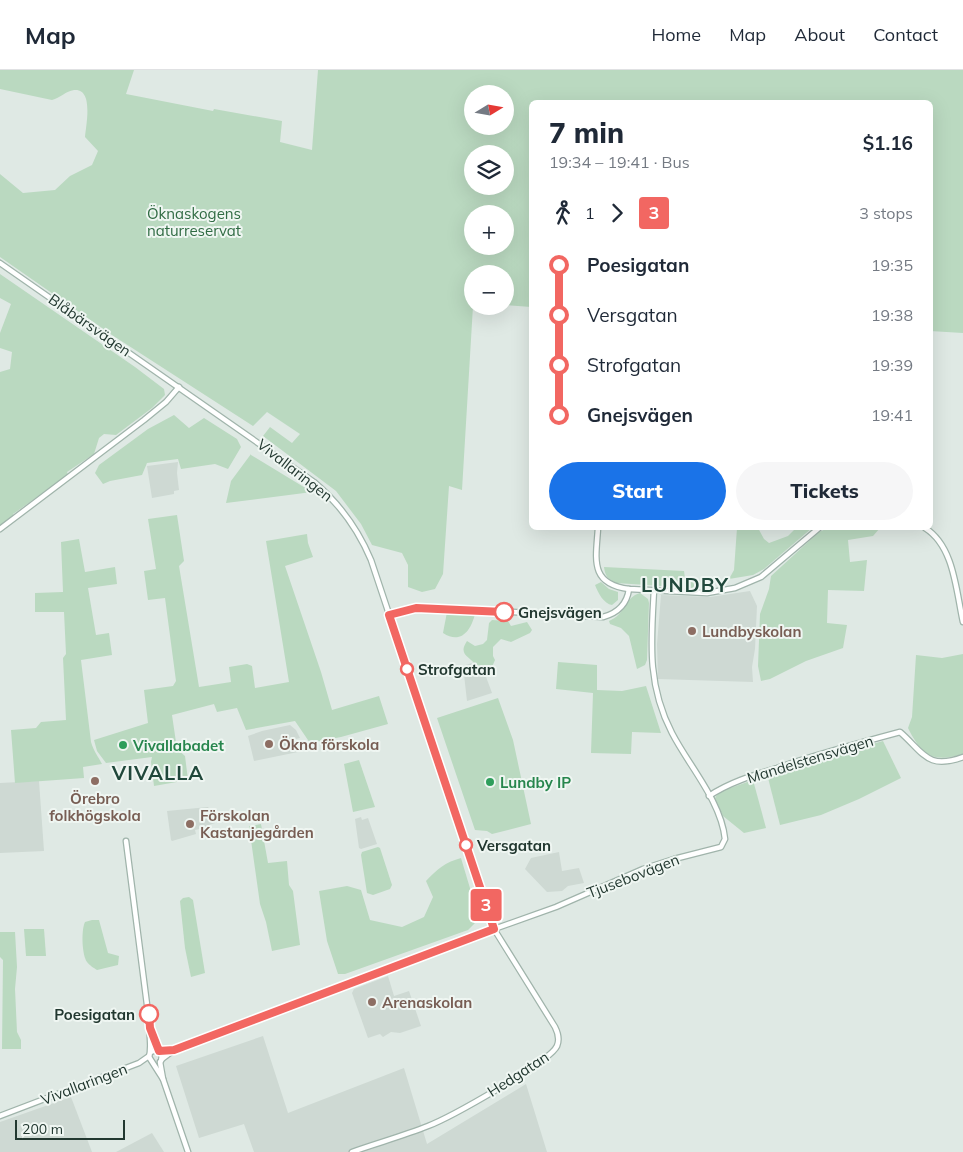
<!DOCTYPE html>
<html lang="en">
<head>
<meta charset="utf-8">
<style>
  body { margin:0; font-family:Mulish,sans-serif; background:#f6f6f7; color:#1f2937; height:100vh; display:flex; flex-direction:column; font-size:19px; white-space:nowrap }
  * { box-sizing:border-box; margin:0 }
  p { font-size:16px; color:#747a83 }
  .icon { flex:none; width:28px; height:28px; fill:none; stroke:currentColor; stroke-width:2; stroke-linecap:round; stroke-linejoin:round }
  .map { position:relative; flex:1; overflow:hidden }
  .sheet { position:absolute; left:529px; top:30px; width:404px; height:430px; display:flex; flex-direction:column; background:#fff; border-radius:8px; box-shadow:0 5px 20px #0002 }
  .sheet>* { flex:none }
  .badge { padding:0 10px; border-radius:4px; font-size:18px; line-height:32px }
  .needle { width:32px; rotate:79deg }
  .tools { position:absolute; left:464px; top:15px; display:grid; gap:10px }
  .tools a { display:grid; place-items:center; width:50px; height:50px; border-radius:50%; background:#fff; box-shadow:0 5px 20px #0002; font-size:25px }
  .scale { position:absolute; left:15px; bottom:12px; width:110px; box-sizing:border-box; padding-left:5px; border:2px solid #223830; border-top:0; font-size:14px; line-height:18px; white-space:nowrap; color:#223830; -webkit-text-stroke:4px #eff6f2; paint-order:stroke }
  .map>.badge { position:absolute; translate:-50% -50%; box-shadow:0 0 0 2px #fff }
  .legs { display:flex; align-items:center; gap:8px; height:55px; padding:0 20px; font-size:16px }
  .legs p { margin-inline-start:auto }
  .head { display:flex; align-items:center; justify-content:space-between; height:85px; padding:0 20px }
  h1 { font-size:28px; font-weight:800; line-height:38px }
  .cta { display:flex; gap:10px; margin-top:auto; padding:10px 20px }
  .cta a { flex:1; height:58px; border-radius:30px; background:#1a73e8; color:#fff; font-size:20px; font-weight:800; line-height:58px; text-align:center }
  .cta a+a { background:#f6f6f7; color:#1f2937 }
  ul { padding:0 20px; list-style:none }
  li { display:flex; align-items:center; gap:18px; height:50px; font-size:19px }
  li i { display:grid; place-items:center; width:8px; height:100%; margin:0 6px; background:currentColor }
  li i::after { content:''; width:12px; height:12px; margin:-6px; border:4px solid; border-radius:50%; background:#fff }
  li p { margin-inline-start:auto }
  li:first-child i { background:linear-gradient(#0000 50%,currentColor 0) }
  li:last-child i { background:linear-gradient(currentColor 50%,#0000 0) }
  header { display:flex; align-items:center; gap:30px; box-sizing:border-box; height:70px; padding:0 25px; background:#fff; border-bottom:1px solid #e0e1e3 }
  header strong { font-size:24px }
  nav { display:flex; gap:28px; margin-inline-start:auto; font-size:18px }
  .map>svg:first-child { display:block }
  .built { fill:#ced9d3 }
  .green { fill:#bad9c0; fill-rule:evenodd }
  .lines { fill:none; stroke-linecap:round; stroke-linejoin:round }
  .secondary-casing { stroke:#a0b4ab; stroke-width:7 }
  .secondary { stroke:#fff; stroke-width:4.5 }
  .line-1-casing { stroke:#fff; stroke-width:11 }
  .line-1 { stroke:#f26762; stroke-width:8 }
  .stop-1-dot { fill:#fff; stroke:#f26762; stroke-width:2.5 }
  .education-dot { fill:#8d6e63; stroke:#eff6f2; stroke-width:2 }
  .leisure-dot { fill:#2e9e5b; stroke:#eff6f2; stroke-width:2 }
  .labels { text-anchor:middle; dominant-baseline:central; stroke-width:4; stroke-linejoin:round; paint-order:stroke }
  .park-label { font-size:15px; fill:#306b43; stroke:#eff6f2 }
  .street-label { font-size:15px; fill:#223830; stroke:#eff6f2 }
  .stop-label { font-size:15px; font-weight:bold; fill:#223830; stroke:#eff6f2; text-anchor:start }
  .education-label { font-size:15px; font-weight:bold; fill:#785e54; stroke:#eff6f2; text-anchor:start }
  .leisure-label { font-size:15px; font-weight:bold; fill:#27864d; stroke:#eff6f2; text-anchor:start }
  .district-label { font-size:20px; font-weight:bold; letter-spacing:1px; fill:#20483b; stroke:#eff6f2 }
</style>
</head>
<body>
<header>
<strong>Map</strong>
<nav><a>Home</a><a>Map</a><a>About</a><a>Contact</a></nav>
</header>
<div class="map">
<svg width="963" height="1082" viewBox="0 0 963 1082">
  <rect width="100%" height="100%" fill="#dfe9e4"/>
  <g class="built">
    <path d="M178,392L177,403L179,420L174,421V424L152,428L147,396Z"/>
    <path d="M750,521L757,536L755,579L752,597L753,612L658,609L657,574L661,525L710,527Z"/>
    <path d="M487,588L490,602L485,604L492,623L467,631L463,596Z"/>
    <path d="M290,655L296,660L300,668L288,671L289,678L297,677L298,682L254,691L248,666L262,661Z"/>
    <path d="M39,711L44,781L0,783V713Z"/>
    <path d="M208,737L214,745L215,753L209,755V757L195,760L196,764L172,771L171,770L167,741Z"/>
    <path d="M361,747L362,750L368,748L377,774L361,779L359,778L355,749Z"/>
    <path d="M559,782L562,801L579,798L584,813L568,816L562,821L547,822L525,799L531,788Z"/>
    <path d="M388,906L394,926L409,921L421,956L400,963L391,962L383,967L380,964L368,968L352,923L354,919Z"/>
    <path d="M263,966L288,1043L404,998L427,1074L526,1014L547,1082H254L244,1054L199,1068L176,996Z"/>
    <path d="M71,1027L92,1082H0V1052Z"/>
    <path d="M152,1063L164,1082H116Z"/>
  </g>
  <g class="green">
    <path d="M0,0H134L126,24L213,41L214,39L282,51L280,72L312,80L318,0H963V263L930,261V32H531V237L505,235V204H472L473,236L462,420L449,416L443,504L435,519L422,522L408,517V495L402,483L372,475L361,454L336,421L263,366L270,357L292,373L300,364L267,342L253,356L112,265L0,187V104L23,123L55,120L70,106L92,95L98,81L85,67C86,55 94,18 74,20C66,21 60,28 52,30L0,19ZM472,24H505V56H472ZM472,84H505V116H472ZM472,144H505V176H472Z"/>
    <path d="M0,204L135,297L164,319L165,325L152,338L116,365L104,364L99,368L94,384L67,402L68,405L13,444V446L0,455V302L10,299L12,282L0,278V263L11,234L0,228Z"/>
    <path d="M174,345L189,358L204,348L237,369L241,377L228,399L215,394L181,399L178,389L147,393L142,405L110,411L103,414L95,403L99,395L148,359Z"/>
    <path d="M251,384V385L312,422L226,433L231,411Z"/>
    <path d="M177,445L184,491L179,496L199,617L231,612L229,597L247,594L252,596L255,618L289,612L266,471L307,464L308,473L313,487L285,496L321,602L332,640L379,626L388,654L341,667L310,673L295,651L246,660L237,638L217,642L214,634L172,645L177,679L185,686L188,710L154,716L151,692L152,687L106,693L97,681L94,670L148,653L144,620L173,616L176,611L165,528L148,530L144,501L156,499L148,449Z"/>
    <path d="M737,458H758L764,469L769,473L788,466L796,458H812L764,499L753,505L729,509L734,500Z"/>
    <path d="M828,458H880L873,466L848,470L850,492L867,490L864,521L828,520L827,553L847,555L843,578L806,591L770,609L761,611L758,596L760,544L769,519L771,506L819,462Z"/>
    <path d="M79,469L85,502L115,497L117,514L88,518L96,565L109,563L112,585L81,590L91,672C94,682 98,686 102,694L83,697L84,708L15,713L11,660L36,658L41,652L66,650L63,588L66,584L64,542H35V523L63,522L61,472Z"/>
    <path d="M604,497L684,501L685,508L688,510H706L707,519L616,513C608,509 605,506 604,497Z"/>
    <path d="M601,512L609,519L618,522V530L612,535C604,534 598,523 595,515Z"/>
    <path d="M640,523L648,529L649,533L647,590L645,595L637,599L629,566L621,558L610,554L609,551C626,544 625,527 640,523Z"/>
    <path d="M447,542L475,544C471,560 461,575 443,563Z"/>
    <path d="M492,550L508,551L511,556L527,552L532,560L530,563L511,572L501,569L493,577V586L495,590L492,597H477C471,586 457,586 467,571L475,576L483,574L487,570L489,553Z"/>
    <path d="M963,584V684C933,693 922,686 908,658L912,647L916,585L942,588Z"/>
    <path d="M558,592L597,595V620L622,621L646,616L661,663L632,662L631,684L591,683L593,623L556,619Z"/>
    <path d="M498,628L513,670L531,754L492,764L487,761L475,760L437,648Z"/>
    <path d="M883,671L901,708L859,729L821,745L780,755L767,704Z"/>
    <path d="M359,690L375,737L353,742L344,694Z"/>
    <path d="M753,710L766,758L744,763L723,746L715,728L719,722Z"/>
    <path d="M261,754L268,793L287,791L289,815L293,821L300,875L272,881L266,852L260,834L249,756Z"/>
    <path d="M378,777L380,778L392,815L390,819L373,825L367,823L361,785L362,782Z"/>
    <path d="M461,788L475,835V853L468,860L345,904H338L327,871L319,821L347,816L361,820L370,850L402,857L424,847L433,827L426,811C437,799 446,792 461,788Z"/>
    <path d="M189,827L193,830L205,903L191,907L185,878L180,831L183,828Z"/>
    <path d="M92,850H99L108,883L119,886L118,895L97,900C94,898 89,895 87,892C82,885 81,860 85,852Z"/>
    <path d="M24,859H44L46,886H26Z"/>
    <path d="M0,862H15L17,897L15,919L17,962L21,970V979H2L3,890L0,887Z"/>
  </g>
  <g class="lines">
    <g class="secondary-casing">
      <g id="secondary">
        <path d="M0,193L314,412C340,434 358,459 371,490L494,859L555,957C558,963 560,969 557,976C550,992 449,1048 428,1056C403,1066 377,1073 352,1082"/>
        <path d="M598,458C596,489 589,514 629,519L707,523L735,518L761,507L819,458"/>
        <path d="M925,458C954,476 956,520 963,552"/>
        <path d="M0,459L144,350L166,332L179,317"/>
        <path d="M389,545L416,538H437L603,547C618,543 627,534 629,519"/>
        <path d="M709,726C730,712 754,705 777,698C818,684 859,673 900,662C924,683 927,700 963,687"/>
        <path d="M126,771L150,958C149,969 152,977 149,987L163,1009"/>
        <path d="M151,960L159,981"/>
        <path d="M151,982L156,980C161,982 163,986 161,991"/>
        <path d="M159,982L174,980"/>
        <path d="M162,989L174,980L469,868L556,837L643,799L674,789L721,777L725,769C721,731 689,696 672,663C647,615 651,572 654,520"/>
        <path d="M160,992L163,1009L188,1082"/>
        <path d="M0,1046L139,993L149,986"/>
      </g>
    </g>
    <use href="#secondary" class="secondary"/>
  </g>
  <g class="lines">
    <g class="line-1-casing">
      <path id="line-1" d="M149,944L150,958L159,981L174,980L494,859L389,545L416,538L504,542"/>
    </g>
    <use href="#line-1" class="line-1"/>
  </g>
  <g class="stop-1-dot">
    <circle cx="504" cy="542" r="9"/>
    <circle cx="407" cy="599" r="6"/>
    <circle cx="466" cy="775" r="6"/>
    <circle cx="149" cy="944" r="9"/>
  </g>
  <g class="education-dot">
    <circle cx="692" cy="561" r="5"/>
    <circle cx="269" cy="674" r="5"/>
    <circle cx="95" cy="711" r="5"/>
    <circle cx="190" cy="754" r="5"/>
    <circle cx="372" cy="932" r="5"/>
  </g>
  <g class="leisure-dot">
    <circle cx="123" cy="675" r="5"/>
    <circle cx="490" cy="712" r="5"/>
  </g>
  <g class="labels">
    <g class="park-label">
      <text x="194" y="143">Öknaskogens<tspan x="194" dy="17">naturreservat</tspan></text>
    </g>
    <g class="street-label">
      <text transform="translate(90 255) rotate(35)">Blåbärsvägen</text>
      <text transform="translate(295 400) rotate(38)">Vivallaringen</text>
      <text transform="translate(810 689) rotate(-17)">Mandelstensvägen</text>
      <text transform="translate(633 806) rotate(-21)">Tjusebovägen</text>
      <text transform="translate(518 1004) rotate(-33)">Hedgatan</text>
      <text transform="translate(84 1014) rotate(-21)">Vivallaringen</text>
    </g>
    <g class="stop-label">
      <text x="518" y="542">Gnejsvägen</text>
      <text x="418" y="599">Strofgatan</text>
      <text x="477" y="775">Versgatan</text>
      <text x="135" y="944" text-anchor="end">Poesigatan</text>
    </g>
    <g class="education-label">
      <text x="702" y="561">Lundbyskolan</text>
      <text x="279" y="674">Ökna förskola</text>
      <text x="95" y="728" text-anchor="middle">Örebro<tspan x="95" dy="17">folkhögskola</tspan></text>
      <text x="200" y="745">Förskolan<tspan x="200" dy="17">Kastanjegården</tspan></text>
      <text x="382" y="932">Arenaskolan</text>
    </g>
    <g class="leisure-label">
      <text x="133" y="675">Vivallabadet</text>
      <text x="500" y="712">Lundby IP</text>
    </g>
    <g class="district-label">
      <text x="685" y="514">LUNDBY</text>
      <text x="158" y="702">VIVALLA</text>
    </g>
  </g>
</svg>
<div class="tools">
<a><svg class="needle" viewBox="-14 -14 28 28"><path d="M0-13l5 13h-10z" fill="#e53935"/><path d="M0 13l5-13h-10z" fill="#747a83"/></svg></a>
<a><svg class="icon" aria-label="layers" viewBox="0 0 24 24"><path d="M12 4l9 5-9 5-9-5zM3 14l9 5 9-5"/></svg></a>
<a>+</a>
<a>−</a>
</div>
<div class="scale">200 m</div>
<b class="badge" style="left:486px;top:835px;background:#f26762;color:#fff">3</b>
<section class="sheet">
<div class="head"><div><h1>7 min</h1><p>19:34 – 19:41 · Bus</p></div><b>$1.16</b></div>
<div class="legs"><svg class="icon" aria-label="walk" viewBox="0 0 24 24"><circle cx="13" cy="4" r="2"/><path d="M13 8l-2 6 4 7M11 14l-3 7M7 12l3-4h3l4 4"/></svg>1<svg class="icon" aria-label="forward" viewBox="0 0 24 24"><path d="M9 5l7 7-7 7"/></svg><b class="badge" style="background:#f26762;color:#fff">3</b><p>3 stops</p></div>
<ul>
<li><i style="color:#f26762"></i><b>Poesigatan</b><p>19:35</p></li>
<li><i style="color:#f26762"></i><span>Versgatan</span><p>19:38</p></li>
<li><i style="color:#f26762"></i><span>Strofgatan</span><p>19:39</p></li>
<li><i style="color:#f26762"></i><b>Gnejsvägen</b><p>19:41</p></li>
</ul>
<div class="cta"><a>Start</a><a>Tickets</a></div>
</section>
</div>
</body>
</html>
